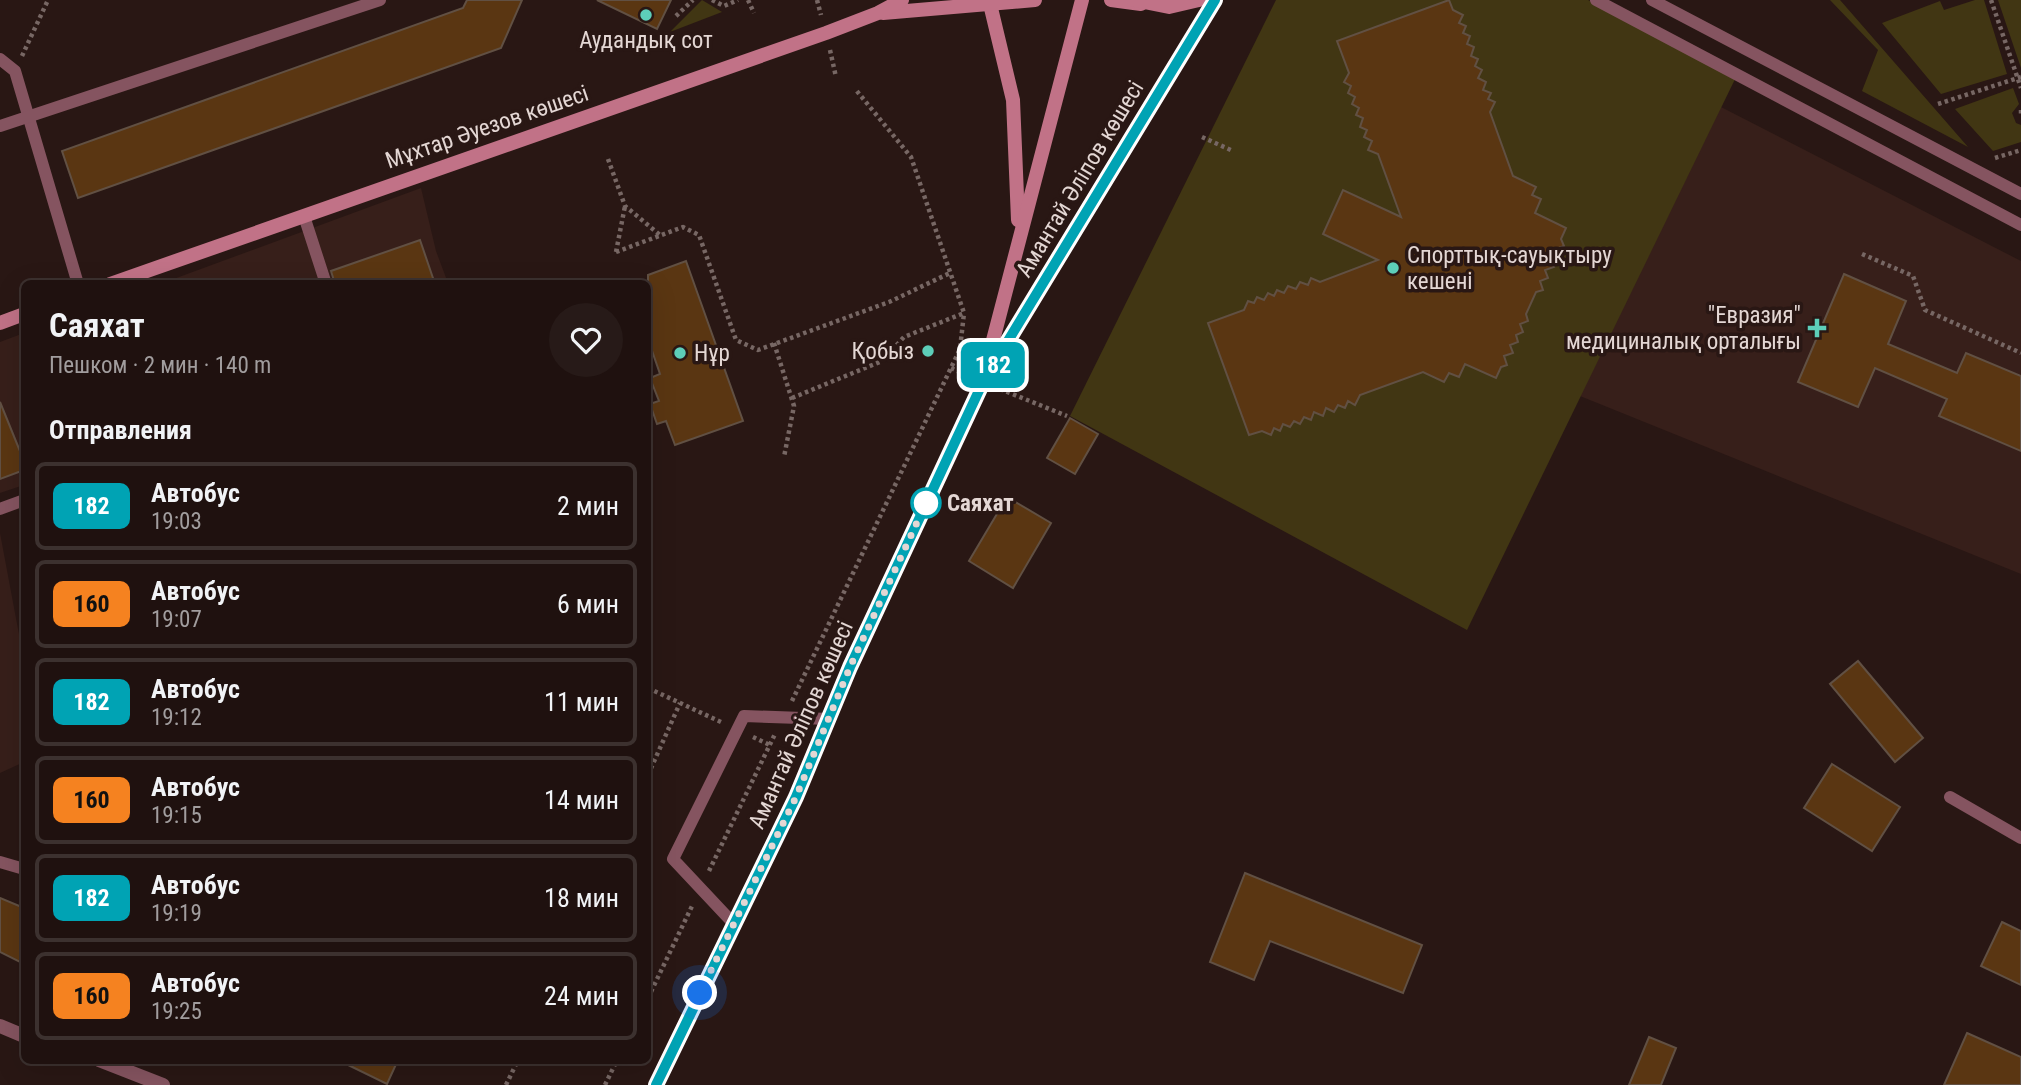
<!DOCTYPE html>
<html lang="ru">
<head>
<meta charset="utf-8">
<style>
  body { margin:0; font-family:"Roboto Condensed",sans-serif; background:#271a18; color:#f1f3f6; height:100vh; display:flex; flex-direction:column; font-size:26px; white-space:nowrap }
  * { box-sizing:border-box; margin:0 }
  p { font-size:23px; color:#a19d9e }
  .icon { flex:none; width:38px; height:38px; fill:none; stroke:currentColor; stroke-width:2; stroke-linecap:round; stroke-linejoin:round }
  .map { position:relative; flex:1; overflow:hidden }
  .details { position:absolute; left:21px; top:280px; width:630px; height:784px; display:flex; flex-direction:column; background:#1f110f; border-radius:10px; box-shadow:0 7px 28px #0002,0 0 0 2px #3c312f }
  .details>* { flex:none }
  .badge { padding:0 14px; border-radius:10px; font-size:24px; line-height:46px }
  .you { position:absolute; width:35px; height:35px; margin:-18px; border:5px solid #fff; border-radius:50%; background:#1a73e8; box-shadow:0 0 0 10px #1a73e833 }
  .map>.badge { position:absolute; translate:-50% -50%; box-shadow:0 0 0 4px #fff }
  h2 { padding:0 28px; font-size:26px; line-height:63px }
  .round { display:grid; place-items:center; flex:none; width:74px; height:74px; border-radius:37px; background:#271a18 }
  .summary { display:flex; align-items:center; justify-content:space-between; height:119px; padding:0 28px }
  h1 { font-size:33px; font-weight:700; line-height:52px }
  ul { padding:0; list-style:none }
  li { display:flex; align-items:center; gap:21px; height:88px; margin:0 14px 10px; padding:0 14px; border:4px solid #3c312f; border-radius:10px }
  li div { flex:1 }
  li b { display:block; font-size:26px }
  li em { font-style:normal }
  li .badge { min-width:77px; font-weight:700; text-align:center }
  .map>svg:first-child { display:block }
  .built { fill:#371f1a }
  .green { fill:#413613 }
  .building { fill:#5a3612; stroke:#615043; stroke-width:2 }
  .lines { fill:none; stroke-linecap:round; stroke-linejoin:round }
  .path { stroke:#776764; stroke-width:4.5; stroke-dasharray:3.5 3.5; stroke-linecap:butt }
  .lane { stroke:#855460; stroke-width:12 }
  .street { stroke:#855460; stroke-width:14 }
  .secondary { stroke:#c17287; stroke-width:14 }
  .line-casing { stroke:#fff; stroke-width:16 }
  .line { stroke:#00a3b4; stroke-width:10 }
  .walk { stroke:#e4d7d4; stroke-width:7; stroke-dasharray:0 12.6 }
  .poi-dot { fill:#5dceb9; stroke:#291714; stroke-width:2.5 }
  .stop-dot { fill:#fff; stroke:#00a3b4; stroke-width:3.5 }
  .labels { text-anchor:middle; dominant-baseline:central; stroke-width:7; stroke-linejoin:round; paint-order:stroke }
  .poi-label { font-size:23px; fill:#e4d7d4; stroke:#291714; text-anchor:start }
  .street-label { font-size:23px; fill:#e4d7d4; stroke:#291714 }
  .stop-label { font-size:23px; font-weight:bold; fill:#e4d7d4; stroke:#291714; text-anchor:start }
</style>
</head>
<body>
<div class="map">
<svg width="2021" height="1085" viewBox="0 0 2021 1085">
  <rect width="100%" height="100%" fill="#291714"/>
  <g class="built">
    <path d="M1721,107L2021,261V574L1580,396Z"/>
    <path d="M421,188L436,251L448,283L160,284Z"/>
    <path d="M24,333V485L0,493V342Z"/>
    <path d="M0,533L24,661V762L0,773Z"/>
  </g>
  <g class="green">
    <path d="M702,0L722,12L670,32Z"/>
    <path d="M1276,0H1588L1738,73L1467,630L1070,416Z"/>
    <path d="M1830,0H1840L1968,147L1862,91L1878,50Z"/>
    <path d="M1975,0H1984L2007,74L1941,94L1882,23L1940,1L1944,10Z"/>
    <path d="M1998,0H2021V68Z"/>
    <path d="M2013,88L2019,104L2012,113L2016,123L2021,125V142L1993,151L1955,109Z"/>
  </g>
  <g class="building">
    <path d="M467,0H522L501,48L78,198L62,151L463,8Z"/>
    <path d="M597,0H671L657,29Z"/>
    <path d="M1449,0L1453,10L1463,15L1459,23L1466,26L1463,33L1470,36L1467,44L1474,47L1471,56L1478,59L1475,66L1482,70L1478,78L1486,82L1483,90L1491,93L1488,99L1495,102L1490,112L1513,176L1536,187L1532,195L1541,199L1535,213L1566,228L1561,239L1564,246L1556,249L1558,257L1551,260L1554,267L1545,270L1548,278L1540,281L1543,290L1536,292L1526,314L1528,321L1520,324L1523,332L1516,335L1518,342L1510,345L1513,353L1504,356L1507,365L1501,367L1496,378L1465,364L1459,377L1449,373L1444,382L1423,372L1360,395L1355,405L1348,401L1345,408L1338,405L1334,412L1326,408L1323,416L1314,412L1311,420L1304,417L1300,424L1294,421L1290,427L1283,424L1280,431L1274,428L1271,435L1262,431L1249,435L1208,323L1244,310L1248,301L1254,303L1257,297L1264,300L1268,293L1274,296L1277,290L1284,293L1288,286L1296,289L1300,282L1308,285L1311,278L1320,282L1378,260L1323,234L1343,190L1401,217L1378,154L1368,150L1372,141L1364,137L1367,130L1360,127L1363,118L1356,115L1359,108L1352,104L1355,97L1348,93L1351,86L1344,82L1349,73L1337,41Z"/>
    <path d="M420,240L435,284H335L331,271Z"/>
    <path d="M686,261L743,421L675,445L666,421L657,424L650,404L659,401L650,378L660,374L648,339V275Z"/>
    <path d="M1844,274L1906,301L1888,344L1957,373L1966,353L2021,376V451L1939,416L1947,399L1875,368L1858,407L1798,382Z"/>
    <path d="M0,402L24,461V470L0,479Z"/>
    <path d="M1070,418L1098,434L1075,474L1047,458Z"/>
    <path d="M1007,497L1051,523L1013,588L969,561Z"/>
    <path d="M1858,661L1923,738L1895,762L1830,684Z"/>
    <path d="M1832,764L1900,807L1872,851L1804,808Z"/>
    <path d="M1245,873L1422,945L1403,993L1270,941L1254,980L1210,962Z"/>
    <path d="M0,898L24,908V964L0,952Z"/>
    <path d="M2002,922L2021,931V985L1981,966Z"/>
    <path d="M1967,1033L2021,1057V1085H1944Z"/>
    <path d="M1649,1037L1676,1048L1661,1085H1629Z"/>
    <path d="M338,1060H398L387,1084Z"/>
  </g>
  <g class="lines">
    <g class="path">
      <path d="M712,0L724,6L738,0"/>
      <path d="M748,0L754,13"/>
      <path d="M817,0L821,15"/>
      <path d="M1991,0L2021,88"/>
      <path d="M676,16L693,0"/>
      <path d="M830,50L836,77"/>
      <path d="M22,56L48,0"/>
      <path d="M1938,104L2021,77"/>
      <path d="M2021,110V117"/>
      <path d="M1202,137L1233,151"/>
      <path d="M1995,158L2021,150"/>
      <path d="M608,159L625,206L660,235"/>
      <path d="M616,252L683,227L699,235L736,340L758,350L889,302L950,273"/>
      <path d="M616,252L625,206"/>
      <path d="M1862,254L1913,276L1925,310L2021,353"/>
      <path d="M774,343L794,406L784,457"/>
      <path d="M951,368L966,375"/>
      <path d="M1000,389L1067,416"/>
      <path d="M792,398L882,361L904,337L964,313L911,157L856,90"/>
      <path d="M648,688L723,723"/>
      <path d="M792,701L960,349L964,313"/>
      <path d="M753,737L770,745"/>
      <path d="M648,775L680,703"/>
      <path d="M709,871L775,734"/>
      <path d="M648,998L693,904"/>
      <path d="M506,1085L518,1060"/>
      <path d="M605,1085L617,1060"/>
    </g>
    <g class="lane">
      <path d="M1596,0L2021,225"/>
      <path d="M1652,0L2021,194"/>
      <path d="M0,59L15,71L78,284"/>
      <path d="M0,126L380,0"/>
      <path d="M304,216L326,284"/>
      <path d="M0,509L24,500"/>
      <path d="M1950,797L2021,838"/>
      <path d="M0,862L24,869"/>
      <path d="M734,924L673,859L744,716L830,719"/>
    </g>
    <g class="street">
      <path d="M0,1026L24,1036"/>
      <path d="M99,1060L163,1085"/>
    </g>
    <g class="secondary">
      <path d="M1111,0L1141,4"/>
      <path d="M1134,0L1169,7L1199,0"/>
      <path d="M990,4L1013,100L1018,220"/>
      <path d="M883,13L1035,0"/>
      <path d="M110,284L826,33L878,13L902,0"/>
      <path d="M0,323L24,314"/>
      <path d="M986,367L1082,0"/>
      <path d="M656,1085L796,797L850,667L983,382L1215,0"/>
    </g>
  </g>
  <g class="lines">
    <g class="line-casing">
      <path id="line" d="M656,1085L796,797L850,667L983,382L1215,0"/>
    </g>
    <use href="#line" class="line"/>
    <path class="walk" d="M700,993L796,797L850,667L926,503"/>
  </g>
  <g class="poi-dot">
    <circle cx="646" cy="15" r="7"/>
    <circle cx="1393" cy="268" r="7"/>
    <path d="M1813.5 317.5h7v7h7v7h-7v7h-7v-7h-7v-7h7z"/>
    <circle cx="928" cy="351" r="7"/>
    <circle cx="680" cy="353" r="7"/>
  </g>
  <circle class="stop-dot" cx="926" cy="503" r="14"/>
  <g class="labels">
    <g class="poi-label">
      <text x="646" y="40" text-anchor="middle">Аудандық сот</text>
      <text x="1407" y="255">Спорттық-сауықтыру<tspan x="1407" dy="26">кешені</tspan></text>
      <text x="1801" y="315" text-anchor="end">"Евразия"<tspan x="1801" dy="26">медициналық орталығы</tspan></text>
      <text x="914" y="351" text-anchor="end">Қобыз</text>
      <text x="694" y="353">Нұр</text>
    </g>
    <g class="street-label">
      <text transform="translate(487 127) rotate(-19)">Мұхтар Әуезов көшесі</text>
      <text transform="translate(1080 179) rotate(-59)">Амантай Әліпов көшесі</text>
      <text transform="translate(801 725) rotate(-66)">Амантай Әліпов көшесі</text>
    </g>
    <g class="stop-label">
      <text x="947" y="503">Саяхат</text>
    </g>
  </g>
</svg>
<div class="you" style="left:700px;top:993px"></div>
<b class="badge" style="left:993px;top:365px;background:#00a3b4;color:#fff">182</b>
<section class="details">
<div class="summary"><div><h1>Саяхат</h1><p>Пешком · 2 мин · 140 m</p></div><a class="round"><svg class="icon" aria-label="heart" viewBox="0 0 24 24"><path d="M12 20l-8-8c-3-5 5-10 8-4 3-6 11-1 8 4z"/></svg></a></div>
<h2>Отправления</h2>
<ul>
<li><span class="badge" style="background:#00a3b4;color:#fff">182</span><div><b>Автобус</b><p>19:03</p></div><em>2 мин</em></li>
<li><span class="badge" style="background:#f58220;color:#111">160</span><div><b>Автобус</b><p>19:07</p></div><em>6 мин</em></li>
<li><span class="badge" style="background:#00a3b4;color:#fff">182</span><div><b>Автобус</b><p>19:12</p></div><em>11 мин</em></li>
<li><span class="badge" style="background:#f58220;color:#111">160</span><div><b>Автобус</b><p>19:15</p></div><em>14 мин</em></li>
<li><span class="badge" style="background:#00a3b4;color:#fff">182</span><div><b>Автобус</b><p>19:19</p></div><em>18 мин</em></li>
<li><span class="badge" style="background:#f58220;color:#111">160</span><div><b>Автобус</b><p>19:25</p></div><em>24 мин</em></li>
</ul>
</section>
</div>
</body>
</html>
